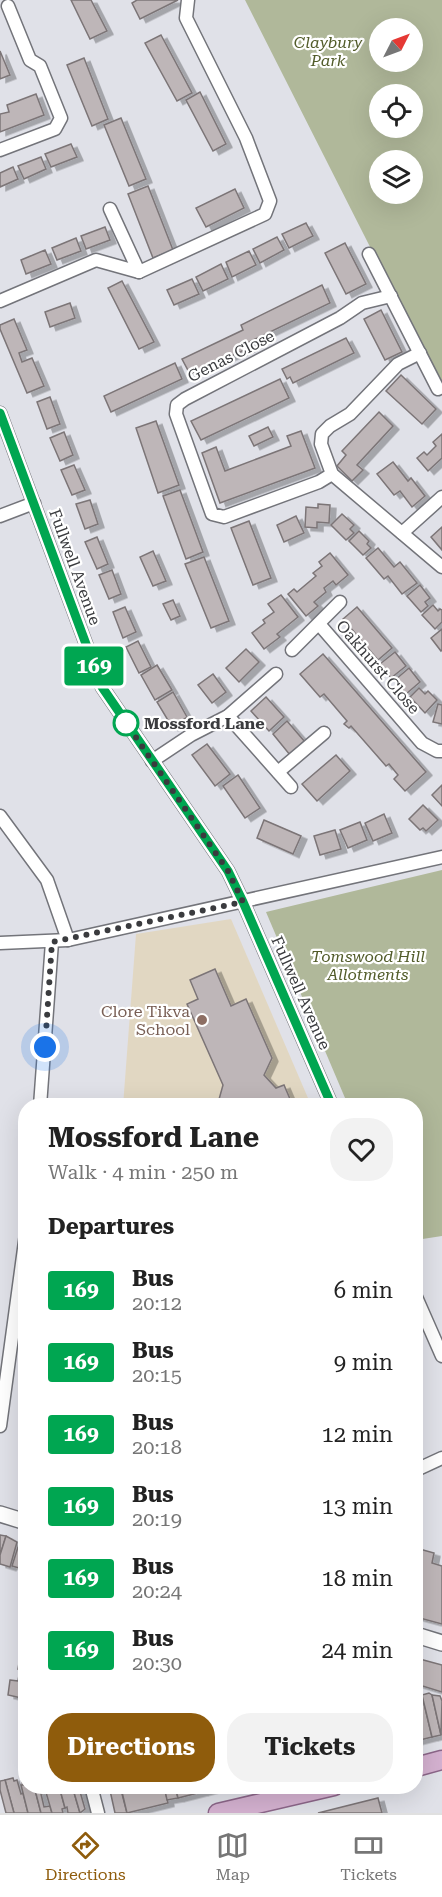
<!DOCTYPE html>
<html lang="en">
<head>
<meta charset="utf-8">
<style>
  body { margin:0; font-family:"Roboto Serif",serif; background:#f2f2f2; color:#222; height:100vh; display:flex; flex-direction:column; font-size:22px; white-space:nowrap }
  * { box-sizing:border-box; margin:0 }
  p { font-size:20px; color:#767676 }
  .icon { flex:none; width:33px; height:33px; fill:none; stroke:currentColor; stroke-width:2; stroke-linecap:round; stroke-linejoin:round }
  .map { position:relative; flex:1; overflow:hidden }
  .sheet { position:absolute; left:18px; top:1098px; width:405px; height:696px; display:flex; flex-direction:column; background:#fff; border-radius:24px; box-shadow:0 6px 24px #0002 }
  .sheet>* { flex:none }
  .badge { padding:0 12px; border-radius:4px; font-size:21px; line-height:39px }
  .needle { width:39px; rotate:48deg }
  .fabs { position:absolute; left:369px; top:18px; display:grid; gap:12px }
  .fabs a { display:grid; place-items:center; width:54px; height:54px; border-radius:50%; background:#fff; box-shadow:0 6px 24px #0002; font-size:30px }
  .you { position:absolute; width:30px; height:30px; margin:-15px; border:4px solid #fff; border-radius:50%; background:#1a73e8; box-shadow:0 0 0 9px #1a73e833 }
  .map>.badge { position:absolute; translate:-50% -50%; box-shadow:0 0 0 3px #fff }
  h2 { padding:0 30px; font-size:22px; line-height:54px }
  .round { display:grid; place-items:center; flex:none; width:63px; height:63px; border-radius:24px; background:#f2f2f2 }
  .summary { display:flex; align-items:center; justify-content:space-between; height:102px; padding:0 30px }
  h1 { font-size:28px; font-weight:700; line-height:45px }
  .action { display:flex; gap:12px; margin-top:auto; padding:12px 30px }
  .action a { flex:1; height:69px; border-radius:24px; background:#8f5c0c; color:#fff; font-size:24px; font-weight:700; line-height:69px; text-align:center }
  .action a+a { background:#f2f2f2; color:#222 }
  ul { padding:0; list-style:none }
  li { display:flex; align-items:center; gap:18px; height:72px; padding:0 30px }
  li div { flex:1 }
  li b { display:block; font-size:22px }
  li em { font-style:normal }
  li .badge { min-width:66px; font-weight:700; text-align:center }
  .tabs { display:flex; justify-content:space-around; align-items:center; height:84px; border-top:2px solid #e0e0e0; background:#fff; font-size:16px; color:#767676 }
  .tabs a { display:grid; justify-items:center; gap:3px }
  .tabs .active { color:#8f5c0c }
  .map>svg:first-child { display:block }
  .education { fill:#e1d7c2 }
  .green { fill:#b0b89a; fill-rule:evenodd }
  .building { fill:#beb6b8; stroke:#7c7577; stroke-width:1.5; filter:url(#shadow) }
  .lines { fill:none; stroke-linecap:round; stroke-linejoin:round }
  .minor-casing { stroke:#73747a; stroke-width:15 }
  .tertiary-casing { stroke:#73747a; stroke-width:18 }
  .primary-casing { stroke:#8c6689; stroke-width:21 }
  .minor { stroke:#fff; stroke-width:12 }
  .tertiary { stroke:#fff; stroke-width:15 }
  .primary { stroke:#d4b1d0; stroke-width:18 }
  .line-casing { stroke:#fff; stroke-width:14 }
  .line { stroke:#00a651; stroke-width:9 }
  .walk { stroke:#3a3b3e; stroke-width:6; stroke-dasharray:0 10.8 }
  .stop-dot { fill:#fff; stroke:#00a651; stroke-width:3 }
  .education-dot { fill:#8d6e63; stroke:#fff; stroke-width:2 }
  .labels { text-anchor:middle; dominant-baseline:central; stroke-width:4.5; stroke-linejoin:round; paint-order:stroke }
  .park-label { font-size:16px; font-style:italic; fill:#525c2a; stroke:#fff }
  .street-label { font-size:16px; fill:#3a3b3e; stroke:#fff }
  .stop-label { font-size:16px; font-weight:bold; fill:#3a3b3e; stroke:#fff; text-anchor:start }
  .education-label { font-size:16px; fill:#785e54; stroke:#fff; text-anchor:end }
</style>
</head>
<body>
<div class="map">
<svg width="442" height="1813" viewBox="0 0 442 1813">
  <defs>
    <filter id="shadow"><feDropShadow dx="6" dy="3.5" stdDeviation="0" flood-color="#0004"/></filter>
  </defs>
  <rect width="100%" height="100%" fill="#e0e1e8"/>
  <path class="education" d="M231,919L311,1105L123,1106L136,934Z"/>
  <g class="green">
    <path d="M245,0H442V389ZM380,28H412V62H380ZM380,94H412V128H380ZM380,160H412V194H380Z"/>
    <path d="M442,870V1236L416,1240V1106L348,1105L266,912Z"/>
  </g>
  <g class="building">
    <path d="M71,0H91L107,31L90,39Z"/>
    <path d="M137,0H178L140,19L132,3Z"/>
    <path d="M161,35L192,93L177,101L145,43Z"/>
    <path d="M0,51L10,75L0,79Z"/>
    <path d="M84,58L108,119L92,126L67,65Z"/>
    <path d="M200,92L226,144L213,151L186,100Z"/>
    <path d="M36,94L44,115L0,132V114L9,112L7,105Z"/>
    <path d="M121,118L146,179L129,186L104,125Z"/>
    <path d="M71,144L77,157L51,167L45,154Z"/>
    <path d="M41,157L46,169L24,179L18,166Z"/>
    <path d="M13,167L18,179L0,187V173Z"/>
    <path d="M148,186L173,250L153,258L128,194Z"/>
    <path d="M235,189L244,208L206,227L196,208Z"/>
    <path d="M306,223L313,236L289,248L282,234Z"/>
    <path d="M105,227L110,240L86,249L81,236Z"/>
    <path d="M277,237L284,250L260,263L253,249Z"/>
    <path d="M76,238L81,251L57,260L52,248Z"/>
    <path d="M345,243L366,284L346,294L325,253Z"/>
    <path d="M45,250L51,264L26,274L21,260Z"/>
    <path d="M249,251L256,265L232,277L226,262Z"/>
    <path d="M221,264L228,279L203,291L196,277Z"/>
    <path d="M192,279L199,294L174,305L167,290Z"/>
    <path d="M122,281L154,342L139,349L108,288Z"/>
    <path d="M322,285L330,303L249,342L251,347L190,374L182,359L243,330L241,325Z"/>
    <path d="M70,303L75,318L50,327L45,312Z"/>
    <path d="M381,310L402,352L385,360L364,319Z"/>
    <path d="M14,319L27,350L19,353L22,362L32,358L44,386L27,393L0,329V325Z"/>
    <path d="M346,338L354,353L293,383L290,377L287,379L282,369Z"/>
    <path d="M175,363L182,379L111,412L104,396Z"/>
    <path d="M401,375L436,409L422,424L386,391Z"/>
    <path d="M280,379L289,398L201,440L191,421Z"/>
    <path d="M50,397L60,424L47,429L37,402Z"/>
    <path d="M379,412L393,426L357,465L363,470L352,481L337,466L346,455L342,451Z"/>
    <path d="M156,421L179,485L158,493L136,428Z"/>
    <path d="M268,427L273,437L254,446L249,436Z"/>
    <path d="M301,431L315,468L220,503L202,453L216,447L225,471L291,446L287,436Z"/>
    <path d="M64,432L73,455L60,461L50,438Z"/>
    <path d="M442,434V458L428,471L417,458L424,452L427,455L436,446L433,442Z"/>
    <path d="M393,462L408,481L411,478L425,496L412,507L400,491L394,495L377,474Z"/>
    <path d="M74,465L85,490L72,495L61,470Z"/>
    <path d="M180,490L203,552L186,559L163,496Z"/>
    <path d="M90,500L98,524L85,529L76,504Z"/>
    <path d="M318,504L330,505L329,523L317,522V528L305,527L306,507L318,508Z"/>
    <path d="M342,514L354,525L350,529L354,533L346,540L331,525Z"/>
    <path d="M296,516L304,533L284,542L277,525Z"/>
    <path d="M249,521L271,578L253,585L231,528Z"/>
    <path d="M442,527V550L431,537Z"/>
    <path d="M359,531L369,541L367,544L371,548L363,555L349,541Z"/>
    <path d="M97,537L108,564L97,569L85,542Z"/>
    <path d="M378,548L394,567L400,562L417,583L402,594L388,576L384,579L366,558Z"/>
    <path d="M153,551L166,581L153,586L140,557Z"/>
    <path d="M330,553L348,575L336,585L333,581L324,588L326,592L314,602L318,606L306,616L288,594L294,589L297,592L316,576L313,573L322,566L319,562Z"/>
    <path d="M204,557L229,621L211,628L185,564Z"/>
    <path d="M112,570L121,594L109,599L99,575Z"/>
    <path d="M420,585L430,598L425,602L428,606L421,612L407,596Z"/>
    <path d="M281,595L298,617L277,634L280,637L264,649L252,633L265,623L263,620L274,612L268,604Z"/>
    <path d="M173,600L180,616L171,620L163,604Z"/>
    <path d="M433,605L438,611L440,609L442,610V622L435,629L422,615Z"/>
    <path d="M125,607L136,632L123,638L113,612Z"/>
    <path d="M357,607L392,648L378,660L343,619Z"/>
    <path d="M442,629V650L441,651L431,638Z"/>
    <path d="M138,641L151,667L139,673L126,647Z"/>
    <path d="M246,649L259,662L239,682L226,668Z"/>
    <path d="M395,652L406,666L391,678L380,664Z"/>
    <path d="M323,654L426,772L405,791L394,779L398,775L389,764L386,766L351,726L349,728L344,724L347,721L324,694L320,697L300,674Z"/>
    <path d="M157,665L172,690L155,700L141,675Z"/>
    <path d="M409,668L420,682L406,694L395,680Z"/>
    <path d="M213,674L226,692L212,703L198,685Z"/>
    <path d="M419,688L425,694L428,691L437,700L425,713L410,697Z"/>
    <path d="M173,692L187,717L172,727L157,702Z"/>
    <path d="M266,697L284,717L269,731L251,711Z"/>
    <path d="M438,704L442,705V724L433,722Z"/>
    <path d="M287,721L305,742L290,755L273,734Z"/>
    <path d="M207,744L230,774L215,786L192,755Z"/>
    <path d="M336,755L350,771L317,801L302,784Z"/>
    <path d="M238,775L260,808L245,818L223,786Z"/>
    <path d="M442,785V806L432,795Z"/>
    <path d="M423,805L438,820L426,831L423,828L420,830L409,819Z"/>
    <path d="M384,814L392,833L373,841L365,823Z"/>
    <path d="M264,820L301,836L293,854L257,838Z"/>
    <path d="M360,822L367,840L348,848L340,830Z"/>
    <path d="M335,830L341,849L320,855L314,836Z"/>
    <path d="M215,969L231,1006L246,999L272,1058L264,1075L276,1088L284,1085L293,1106H212L218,1103L223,1085L187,1004L198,999L190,980Z"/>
    <path d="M0,1535L6,1536L0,1555Z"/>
    <path d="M6,1536L17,1542L10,1567L0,1564V1555Z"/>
    <path d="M24,1546L26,1547V1570L12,1566L18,1547L23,1548Z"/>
    <path d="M416,1548L434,1553L432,1563L442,1566V1624L416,1617Z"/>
    <path d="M20,1657H26V1670L18,1669Z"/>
    <path d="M416,1658L442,1665V1692L416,1684Z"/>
    <path d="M20,1669L26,1670V1682L18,1681Z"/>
    <path d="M10,1680L26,1682V1699L8,1695Z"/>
    <path d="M416,1692L422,1695L432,1737L416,1741Z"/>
    <path d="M429,1693L432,1695L441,1735L432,1737L422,1695Z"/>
    <path d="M432,1695L440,1696L442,1701L441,1735Z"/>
    <path d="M13,1778L14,1781L17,1780L21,1794L23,1793L28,1813H14L5,1780Z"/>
    <path d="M5,1780L14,1813H6L0,1790V1781Z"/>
    <path d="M26,1781V1786H34L41,1813H28L21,1785H23L22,1782Z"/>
    <path d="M34,1786H43L44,1793L41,1794L44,1807L50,1806L52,1813H41Z"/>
    <path d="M54,1786H59L65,1808L62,1809L63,1813H52L45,1789Z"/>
    <path d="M59,1786H78L73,1789L80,1813H68L67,1807L65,1808Z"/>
    <path d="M109,1786H120L127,1813H115Z"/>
    <path d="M132,1786H164L168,1803L127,1813L122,1792L133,1789Z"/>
    <path d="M164,1786H175L178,1798L167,1800Z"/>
    <path d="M175,1786H201L202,1792L178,1798Z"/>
    <path d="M201,1786H225L202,1792Z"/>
    <path d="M79,1788L85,1809L80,1813L73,1789Z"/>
    <path d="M378,1798L382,1813H318Z"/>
  </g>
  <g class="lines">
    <g class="minor-casing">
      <g id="minor">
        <path d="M0,150L55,129L61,118L40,66L30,60L8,6"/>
        <path d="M110,209L139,272"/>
        <path d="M369,254L438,389"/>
        <path d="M0,301L96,260L139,272L265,214L270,201L246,138L186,18L188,0"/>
        <path d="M420,353L398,364L350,414L330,426L322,434L321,444L332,474L442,567"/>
        <path d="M0,413L102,687L228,871L243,902L332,1106"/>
        <path d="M332,474L319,482L224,517L212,514L176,414L177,405L185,399L340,318L362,303L391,296"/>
        <path d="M0,516L34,503"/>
        <path d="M402,533L442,497"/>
        <path d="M319,624L422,743L437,751H442"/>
        <path d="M292,650L340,602"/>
        <path d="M228,716L291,787"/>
        <path d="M152,761L191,735L228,716L276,674"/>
        <path d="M278,772L324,733"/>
        <path d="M0,816L47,880L68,940"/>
        <path d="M0,943L68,940L442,857"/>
        <path d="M40,1106L52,942"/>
        <path d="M416,1297L442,1356"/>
        <path d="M0,1426L26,1234"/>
        <path d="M416,1470L442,1458"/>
        <path d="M91,1786L98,1813"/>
      </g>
    </g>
    <g class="tertiary-casing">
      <g id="tertiary">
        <path d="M0,1514L26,1522"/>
        <path d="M416,1635L442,1643"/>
      </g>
    </g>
    <g class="primary-casing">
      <g id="primary">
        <path d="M416,1767L442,1760"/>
        <path d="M218,1813L334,1786"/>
      </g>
    </g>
    <use href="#minor" class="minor"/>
    <use href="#tertiary" class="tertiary"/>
    <use href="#primary" class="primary"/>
  </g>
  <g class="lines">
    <g class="line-casing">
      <path id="line" d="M0,413L102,687L228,871L243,902L332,1106"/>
    </g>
    <use href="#line" class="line"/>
    <path class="walk" d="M45,1047L52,942L243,902L228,871L126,723"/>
  </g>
  <circle class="stop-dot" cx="126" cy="723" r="12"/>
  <circle class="education-dot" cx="202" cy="1020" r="6"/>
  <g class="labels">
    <g class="park-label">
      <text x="328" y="42">Claybury<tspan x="328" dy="18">Park</tspan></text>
      <text x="368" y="956">Tomswood Hill<tspan x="368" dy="18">Allotments</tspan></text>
    </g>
    <g class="street-label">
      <text transform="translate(231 356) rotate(-27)">Genas Close</text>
      <text transform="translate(75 567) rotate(70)">Fullwell Avenue</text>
      <text transform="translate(378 667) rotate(49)">Oakhurst Close</text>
      <text transform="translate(301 993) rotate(66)">Fullwell Avenue</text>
    </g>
    <g class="stop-label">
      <text x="144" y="723">Mossford Lane</text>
    </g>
    <g class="education-label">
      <text x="190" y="1011">Clore Tikva<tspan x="190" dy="18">School</tspan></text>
    </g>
  </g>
</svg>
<div class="fabs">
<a><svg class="needle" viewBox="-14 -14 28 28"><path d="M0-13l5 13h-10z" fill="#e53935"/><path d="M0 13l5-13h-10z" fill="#767676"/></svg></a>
<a><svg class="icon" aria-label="locate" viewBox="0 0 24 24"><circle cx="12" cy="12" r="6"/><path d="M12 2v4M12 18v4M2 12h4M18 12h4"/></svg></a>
<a><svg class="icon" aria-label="layers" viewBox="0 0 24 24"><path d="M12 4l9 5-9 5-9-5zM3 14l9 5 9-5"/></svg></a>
</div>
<div class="you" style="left:45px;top:1047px"></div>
<b class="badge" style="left:94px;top:666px;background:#00a651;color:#fff">169</b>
<section class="sheet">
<div class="summary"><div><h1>Mossford Lane</h1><p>Walk · 4 min · 250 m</p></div><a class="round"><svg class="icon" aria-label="heart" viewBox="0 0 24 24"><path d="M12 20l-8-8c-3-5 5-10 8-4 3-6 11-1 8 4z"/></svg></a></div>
<h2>Departures</h2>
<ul>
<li><span class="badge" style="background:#00a651;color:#fff">169</span><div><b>Bus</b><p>20:12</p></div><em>6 min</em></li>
<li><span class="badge" style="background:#00a651;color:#fff">169</span><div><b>Bus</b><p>20:15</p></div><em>9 min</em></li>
<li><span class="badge" style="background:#00a651;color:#fff">169</span><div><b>Bus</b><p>20:18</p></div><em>12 min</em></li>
<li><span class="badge" style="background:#00a651;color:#fff">169</span><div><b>Bus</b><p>20:19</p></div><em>13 min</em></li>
<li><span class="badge" style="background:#00a651;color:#fff">169</span><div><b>Bus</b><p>20:24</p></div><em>18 min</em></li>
<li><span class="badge" style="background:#00a651;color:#fff">169</span><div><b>Bus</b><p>20:30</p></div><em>24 min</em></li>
</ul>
<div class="action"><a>Directions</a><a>Tickets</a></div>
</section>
</div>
<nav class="tabs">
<a class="active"><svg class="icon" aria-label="directions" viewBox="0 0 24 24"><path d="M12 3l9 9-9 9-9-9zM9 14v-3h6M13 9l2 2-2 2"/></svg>Directions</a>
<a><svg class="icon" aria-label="map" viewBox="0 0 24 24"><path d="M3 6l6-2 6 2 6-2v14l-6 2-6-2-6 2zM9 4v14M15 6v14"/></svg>Map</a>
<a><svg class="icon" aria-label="tickets" viewBox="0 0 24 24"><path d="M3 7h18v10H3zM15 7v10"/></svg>Tickets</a>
</nav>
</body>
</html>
